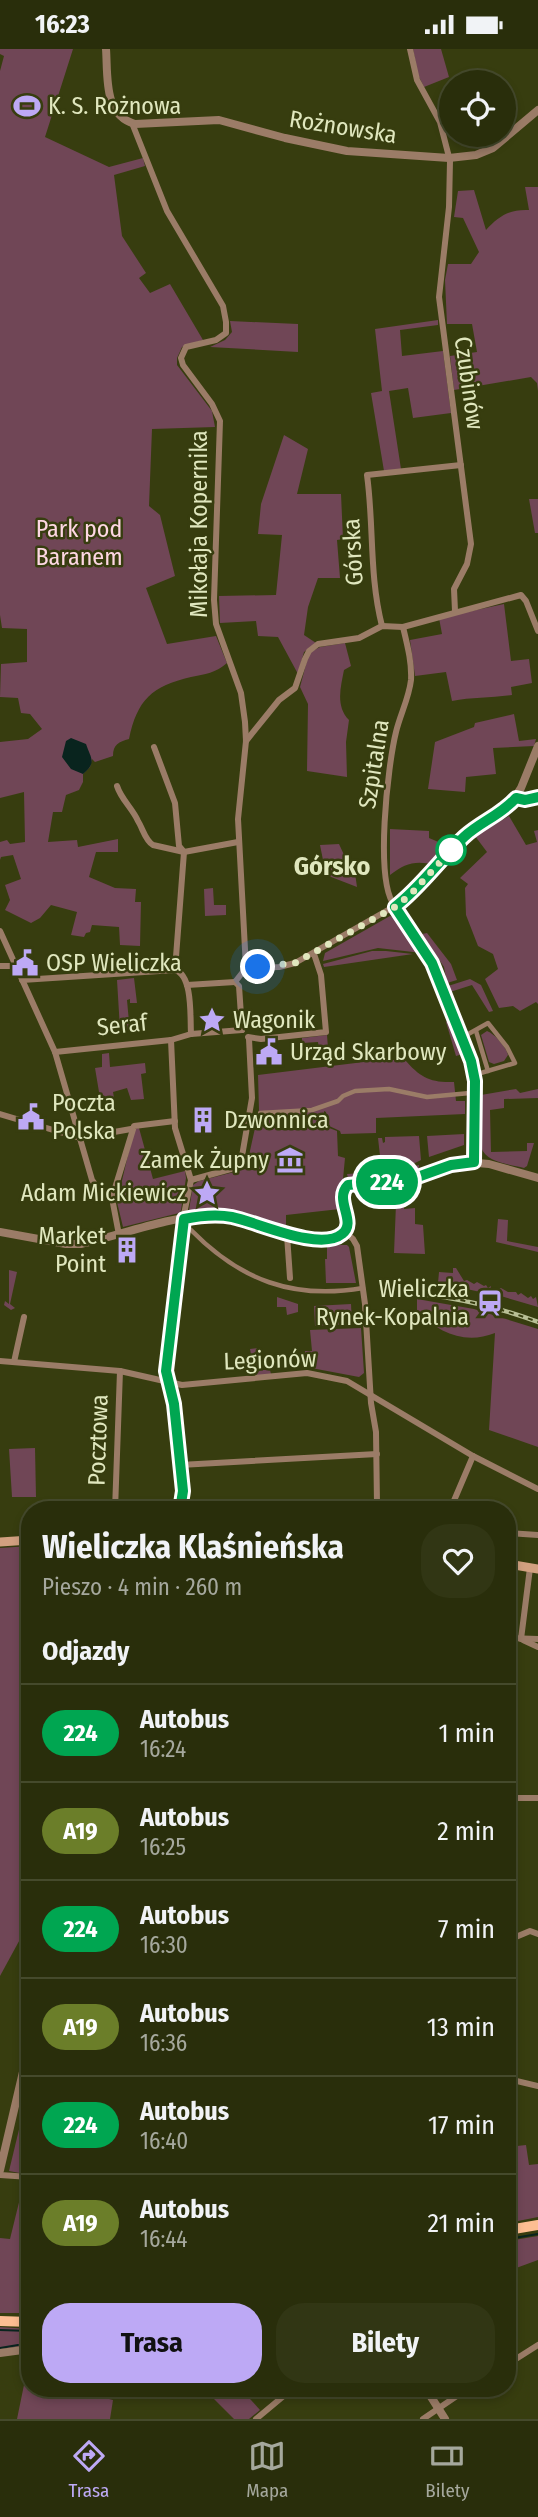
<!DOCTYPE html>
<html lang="pl">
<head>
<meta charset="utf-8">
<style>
  body { margin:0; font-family:"Fira Sans Condensed",sans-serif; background:#313614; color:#f1f3f6; height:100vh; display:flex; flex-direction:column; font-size:26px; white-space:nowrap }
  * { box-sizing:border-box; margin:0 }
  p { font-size:23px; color:#a5a89d }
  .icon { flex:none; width:38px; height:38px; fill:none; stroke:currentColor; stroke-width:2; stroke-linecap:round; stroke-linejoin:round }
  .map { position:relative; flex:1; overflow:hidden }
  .side { position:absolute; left:21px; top:1452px; width:495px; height:896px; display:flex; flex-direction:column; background:#292e0b; border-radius:28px; box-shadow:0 4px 10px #0003,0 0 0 2px #454a2c }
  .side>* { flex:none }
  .badge { padding:0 14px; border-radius:23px; font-size:24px; line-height:46px }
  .fabs { position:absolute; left:439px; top:21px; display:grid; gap:14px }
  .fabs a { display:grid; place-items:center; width:77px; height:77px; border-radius:50%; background:#292e0b; box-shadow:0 4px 10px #0003,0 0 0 2px #454a2c; font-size:35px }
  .you { position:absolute; width:35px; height:35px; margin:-18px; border:5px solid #fff; border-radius:50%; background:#1a73e8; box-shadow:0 0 0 10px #1a73e833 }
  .map>.badge { position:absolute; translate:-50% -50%; box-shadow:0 0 0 4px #fff }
  h2 { padding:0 21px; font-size:26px; line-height:63px }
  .round { display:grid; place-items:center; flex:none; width:74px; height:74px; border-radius:28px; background:#313614 }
  .headline { display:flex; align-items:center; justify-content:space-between; height:119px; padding:0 21px }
  h1 { font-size:33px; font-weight:700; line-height:52px }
  .action { display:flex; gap:14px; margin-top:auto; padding:14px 21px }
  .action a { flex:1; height:80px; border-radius:28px; background:#bda9f5; color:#111; font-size:28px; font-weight:700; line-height:80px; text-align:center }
  .action a+a { background:#313614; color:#f1f3f6 }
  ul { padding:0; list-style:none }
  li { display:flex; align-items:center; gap:21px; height:98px; padding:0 21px; border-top:2px solid #454a2c }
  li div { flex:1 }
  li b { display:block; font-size:26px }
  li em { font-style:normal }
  li .badge { min-width:77px; font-weight:700; text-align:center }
  .status { display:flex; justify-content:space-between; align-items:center; height:49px; padding:0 35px; background:#292e0b; direction:ltr }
  .status svg { height:19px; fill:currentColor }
  .tabs { display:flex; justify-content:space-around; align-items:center; height:98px; border-top:2px solid #454a2c; background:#292e0b; font-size:19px; color:#a5a89d }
  .tabs a { display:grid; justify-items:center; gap:4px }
  .tabs .selected { color:#bda9f5 }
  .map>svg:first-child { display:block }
  .green { fill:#704656 }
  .water { fill:#09241e }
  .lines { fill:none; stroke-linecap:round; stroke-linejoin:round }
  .stream { stroke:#09241e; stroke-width:2 }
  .pedestrian { stroke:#9b7c67; stroke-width:4.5 }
  .minor { stroke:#9b7c67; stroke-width:6 }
  .tertiary { stroke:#9b7c67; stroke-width:8 }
  .secondary { stroke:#d2a180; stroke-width:9 }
  .primary { stroke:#fdbe92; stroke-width:10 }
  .rail-casing { stroke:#b8bf95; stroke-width:4.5 }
  .rail { stroke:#373d0f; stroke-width:2; stroke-dasharray:5; stroke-linecap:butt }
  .line-casing { stroke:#fff; stroke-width:16 }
  .line { stroke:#00a651; stroke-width:10 }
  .walk { stroke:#e0e7be; stroke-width:7; stroke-dasharray:0 12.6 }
  .stop-dot { fill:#fff; stroke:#00a651; stroke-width:3.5 }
  .labels { text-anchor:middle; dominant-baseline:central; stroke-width:5; stroke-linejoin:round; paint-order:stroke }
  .poi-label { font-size:24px; fill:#e0e7be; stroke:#373d0f; text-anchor:start }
  .street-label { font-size:24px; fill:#e0e7be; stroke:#373d0f }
  .park-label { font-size:24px; fill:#fed7e4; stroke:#373d0f }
  .neighbourhood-label { font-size:26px; font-weight:bold; fill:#e0e7be; stroke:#373d0f }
</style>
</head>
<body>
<div class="status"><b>16:23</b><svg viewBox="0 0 49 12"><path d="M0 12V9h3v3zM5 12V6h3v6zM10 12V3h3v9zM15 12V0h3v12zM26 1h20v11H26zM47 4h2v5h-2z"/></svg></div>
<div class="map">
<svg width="538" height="2370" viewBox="0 0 538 2370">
  <rect width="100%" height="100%" fill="#373d0f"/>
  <g class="green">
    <path d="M0,0H73L45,88L109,118L143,109L145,117L114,126L122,187L146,224L139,229L150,244L170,235L203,291L182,298L177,309V316L212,362L215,378L152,380L149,457L160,466L175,527L146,539L167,595L216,587L227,614C216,624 205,625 191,628C152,637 137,651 129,690C119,693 113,695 113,707L95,713L92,710L90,718L83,725V733L79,741L66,746L62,763H53L48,793L77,791L78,798L118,790V803H96L89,828L115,839L136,840L135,853H141L140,897L120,896L119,878L92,876L90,883L86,884L84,888L71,886L77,863L51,856L40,869L31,874L5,861L10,851L5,836L21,830L13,806L1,808L0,811V793L7,791L10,795L25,793L24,743L0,749V693L28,690L42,680L30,665L21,664L18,649L0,648L1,615L27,613V580L2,579L0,566V22L4,7L0,5Z"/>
    <path d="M413,0H441L449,28L424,38L418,26Z"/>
    <path d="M525,138H538V342L537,334L531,328L454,341L450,307L477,303L472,275H447L445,231L448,215H471L479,203L463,169L454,168L458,142L474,141L486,181C499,167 510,160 529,161Z"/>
    <path d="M438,271V276L400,281L402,307L443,302L451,364L413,369L408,339L389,342L401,420L384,422L371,344L382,342L375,280Z"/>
    <path d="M230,272L298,275V303L210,298L225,291L232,283Z"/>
    <path d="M284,386L308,400L297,445H341L343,490L337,491L340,529H318L308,558L304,586L316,594L304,603L298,625L278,588L258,587L256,572L220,574L219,547L276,546L282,486L258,485L261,455Z"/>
    <path d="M529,450H538V484H535Z"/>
    <path d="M504,555L511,612L529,610L532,634L511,638L512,646C491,649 472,648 452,652L446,623L415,627L410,591L442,585L439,569Z"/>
    <path d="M345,594L351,617L344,621C341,637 335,657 349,671L346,693L347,728L307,722L308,655L300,638L309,604L320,598Z"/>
    <path d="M514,665L519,692L536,690L534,697L493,699L496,725L466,728L465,743L428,740L435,693L474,678L475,674Z"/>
    <path d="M509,767L526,796L537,793L534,782L538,781V955L536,953L520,962L513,957L499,959L485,930L498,920L493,905L478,897L466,866L465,839L468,835L460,829L487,803L475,787Z"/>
    <path d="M390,780L429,782V789L448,797L435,816C416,811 405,814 390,826Z"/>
    <path d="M339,795L345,808L344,813L355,824L357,838L326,826L320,796Z"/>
    <path d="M213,839L214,856H226V866L205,867L204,840Z"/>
    <path d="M390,867L399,870L422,904L378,899L323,912L325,904Z"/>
    <path d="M427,884L451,915L457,931L447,934L444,918L422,885Z"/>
    <path d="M372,902H386L413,905L324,918L323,915Z"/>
    <path d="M134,929L137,954H130V950L127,951L129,973H132V980H120L117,931Z"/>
    <path d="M470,930L481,936L493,962L489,963L472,936L450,943L448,937Z"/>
    <path d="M451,971L463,1005L456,1007L446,973Z"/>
    <path d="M487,982C495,985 506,998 508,1006L504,1012L494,1015L489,1013L481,986Z"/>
    <path d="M327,986L328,999L319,1000L318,993L302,994V989Z"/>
    <path d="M109,1004L110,1018L145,1014L146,1024L141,1025L144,1050L131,1051L127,1039L113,1043L114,1049L109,1051L99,1043L95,1019L102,1018V1005Z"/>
    <path d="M380,1011H405C420,1028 430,1034 454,1033L456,1052H465V1065L376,1069V1084L341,1085L340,1082L327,1076L326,1063L324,1062V1077L337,1082L338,1107L345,1109L343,1130L337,1141L340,1160L286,1166V1182L235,1165L192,1164L189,1161L193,1136L199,1132L246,1120L259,1061L258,1026Z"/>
    <path d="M516,1040L520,1044L538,1040V1049L504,1050V1059L490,1061L491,1103L527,1102V1094H534L527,1117L524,1119C509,1115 486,1114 481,1098V1046Z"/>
    <path d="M139,1079L153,1130L185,1122L186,1129L181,1161L179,1164L123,1178L117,1153L134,1080Z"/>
    <path d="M464,1085V1096L429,1108L427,1087Z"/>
    <path d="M419,1087L421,1111L415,1114L388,1118L386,1107H380L378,1089H382L383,1094L385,1093V1088Z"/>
    <path d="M419,1116V1121L384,1127L383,1131L349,1133L347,1125L393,1122Z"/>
    <path d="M396,1155H404V1160L415,1159V1175L423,1176L425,1205L394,1204Z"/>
    <path d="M498,1170L508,1171L507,1192L538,1198V1203L496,1193Z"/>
    <path d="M327,1196H347L349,1198L356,1234H326L325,1210H327Z"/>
    <path d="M453,1219H456L464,1232L467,1231L474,1235L477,1233L484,1237L486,1236L488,1239L491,1237L490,1245L438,1234L439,1223L453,1224Z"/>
    <path d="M9,1221L17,1223L10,1255L15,1259L11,1261L4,1256L5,1252L9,1255Z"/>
    <path d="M501,1239L508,1243H516L518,1246L521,1244L528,1249L531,1247L533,1250L536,1248L538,1258L494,1245L495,1242Z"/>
    <path d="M277,1248L298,1255V1263L287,1266L286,1258H277Z"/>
    <path d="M417,1250L474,1260L538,1280V1398L489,1381L495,1284C465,1296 439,1284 417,1262Z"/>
    <path d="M351,1255L352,1275L315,1277L314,1257Z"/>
    <path d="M361,1279L364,1324L359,1328L306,1318L305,1302H312L310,1281Z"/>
    <path d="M259,1299L262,1321H270L271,1325L255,1327L250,1300Z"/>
    <path d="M35,1399L36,1448H12L9,1400Z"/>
    <path d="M30,1497V1872L0,1927V1499Z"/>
    <path d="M30,2035V2126L9,2122Z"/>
    <path d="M526,2096L529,2116L538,2115V2168L508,2174V2144L514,2142L508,2098Z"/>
    <path d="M24,2133H30V2193L22,2231L30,2232V2264H0V2189L10,2190Z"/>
    <path d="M538,2187V2211L508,2222V2192Z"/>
    <path d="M0,2278L30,2280V2296L0,2300Z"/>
    <path d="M25,2331L30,2332V2340H70L113,2351L110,2370H17Z"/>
    <path d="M204,2340H241L260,2361L249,2370H234Z"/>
  </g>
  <path class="water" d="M71,689L86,695C91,710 97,713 83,725L71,720L62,708L66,692Z"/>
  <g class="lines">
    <g class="stream">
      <path d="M508,2190L538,2185"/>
      <path d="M0,2281L30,2282"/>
      <path d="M0,2299L18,2296"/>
    </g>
    <g class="pedestrian">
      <path d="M476,982L488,1022"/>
      <path d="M463,988L488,974L507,998L515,1014L474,1026"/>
      <path d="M260,1064L312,1061L338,1052L343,1047L355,1042L389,1040L427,1048L470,1044"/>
      <path d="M191,1181C240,1231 293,1251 363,1239"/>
    </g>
    <g class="minor">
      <path d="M410,0L417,31L440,73L450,112L449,158L439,248L471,495L467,515L454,540L455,562"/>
      <path d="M132,74L167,162L223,257L226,273V284L216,291L186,298L181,309L183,316L212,355L220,372L214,551L216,575L241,644L245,673L246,692L238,770L246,919L235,933"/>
      <path d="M382,577C369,526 374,477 367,426L461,416"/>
      <path d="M246,692L279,651L295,639L305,610L309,602L318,595L359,589L382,577L403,578L521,546L526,552L538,582"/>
      <path d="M154,698L175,754L179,797L184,803L175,921"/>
      <path d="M117,737C121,750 132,759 138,772C143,780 145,791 153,796L184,803L238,793"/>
      <path d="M516,749L525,751L538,749"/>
      <path d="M0,882L55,1003L92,1131L100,1142L112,1149L119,1186"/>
      <path d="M0,917H16"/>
      <path d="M246,919L279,918L295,914L395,857C374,833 388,715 396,683C400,666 409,649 411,631C412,613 407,595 403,578"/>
      <path d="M175,921C193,926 190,968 191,985"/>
      <path d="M22,931L175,921"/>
      <path d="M235,933L239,937L242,981"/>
      <path d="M187,936L235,933"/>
      <path d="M248,988L261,990L326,983L321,926L314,905"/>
      <path d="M171,991L175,1079L191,1131L182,1175L166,1322L174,1355L182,1442L180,1461"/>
      <path d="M55,1003L171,991L191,985L242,981"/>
      <path d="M0,1065L80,1089L131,1080"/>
      <path d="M191,1131L238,1118L241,1113L252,1049L249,990"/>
      <path d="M112,1149L134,1077L175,1072"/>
      <path d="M345,1183L353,1190L357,1197L365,1255L371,1354L376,1383L377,1455"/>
      <path d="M287,1186L290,1229"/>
      <path d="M0,1312L120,1322L182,1336L307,1324L347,1332L473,1407L538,1440"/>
      <path d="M14,1313L24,1268"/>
      <path d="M180,1416L377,1405"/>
      <path d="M115,1461L120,1322"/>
      <path d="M450,1461L473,1407"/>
      <path d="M508,1484L538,1486"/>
      <path d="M508,1589L538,1590"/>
      <path d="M521,1590L530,1519"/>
      <path d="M523,1591L538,1598"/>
      <path d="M508,1749H538"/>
      <path d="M508,1889L511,1890L530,1882L538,1885"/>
      <path d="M508,2030L538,2037"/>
      <path d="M0,2126L30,2128"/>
      <path d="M508,2315L538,2296"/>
      <path d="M256,2370L292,2340"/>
      <path d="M423,2370L467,2340"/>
    </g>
    <g class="tertiary">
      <path d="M106,0C108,27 103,66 135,75L219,71L285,89L347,102L449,109L476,106L493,99L538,61"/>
      <path d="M474,1113L475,1032L471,1012L432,914L395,857L411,845L467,784L512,753L521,739L538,697"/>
      <path d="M0,1183L66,1195H81C118,1187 170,1167 206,1167C247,1166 301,1200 337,1188C363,1180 328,1146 351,1134L401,1132L466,1113L489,1115L538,1129"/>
      <path d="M0,2121L30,1993"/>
      <path d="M0,2304L30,2300"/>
      <path d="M426,2340L445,2370"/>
    </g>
    <g class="secondary">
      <path d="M0,1493L30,1491"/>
      <path d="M508,1515L538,1520"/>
    </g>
    <g class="primary">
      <path d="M508,2181L538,2176"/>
      <path d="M0,2272L30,2273"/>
    </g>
    <g class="rail-casing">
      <path id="rail" d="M381,1242C435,1244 487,1254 538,1273"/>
    </g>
    <use href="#rail" class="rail"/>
  </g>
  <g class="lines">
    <g class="line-casing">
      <path id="line" d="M180,1461L183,1442L174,1355L166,1322L184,1170C199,1167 216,1165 232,1168C257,1173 320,1203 342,1185C358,1173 333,1151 348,1136L412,1130L451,1116L474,1113L475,1032L471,1012L432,914L395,858C422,837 440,810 464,788C480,773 501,766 516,749L525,751L538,748"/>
    </g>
    <use href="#line" class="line"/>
    <path class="walk" d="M258,918L295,914L395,858L411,845L453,799L451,801"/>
  </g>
  <defs>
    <g id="stadium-bare" transform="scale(2.1)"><path d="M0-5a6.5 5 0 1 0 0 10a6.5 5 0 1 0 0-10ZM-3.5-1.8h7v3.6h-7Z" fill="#bda9f5" stroke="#373d0f" stroke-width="2.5" paint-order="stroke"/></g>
    <g id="civic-bare" transform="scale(2.1)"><path d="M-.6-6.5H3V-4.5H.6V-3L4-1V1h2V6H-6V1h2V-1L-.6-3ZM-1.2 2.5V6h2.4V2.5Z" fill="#bda9f5" stroke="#373d0f" stroke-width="2.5" paint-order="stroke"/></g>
    <g id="sight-bare" transform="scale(2.1)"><path d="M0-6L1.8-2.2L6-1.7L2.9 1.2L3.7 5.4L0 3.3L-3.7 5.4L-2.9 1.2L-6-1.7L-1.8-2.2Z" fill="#bda9f5" stroke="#373d0f" stroke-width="2.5" paint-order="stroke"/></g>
    <g id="building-bare" transform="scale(2.1)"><path d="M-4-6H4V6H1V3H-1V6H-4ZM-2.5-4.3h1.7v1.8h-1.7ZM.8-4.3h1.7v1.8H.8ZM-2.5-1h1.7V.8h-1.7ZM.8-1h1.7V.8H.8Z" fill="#bda9f5" stroke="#373d0f" stroke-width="2.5" paint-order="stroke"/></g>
    <g id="museum-bare" transform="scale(2.1)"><path d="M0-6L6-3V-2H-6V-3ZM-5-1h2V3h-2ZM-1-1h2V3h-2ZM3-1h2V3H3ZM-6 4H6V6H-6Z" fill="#bda9f5" stroke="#373d0f" stroke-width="2.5" paint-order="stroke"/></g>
    <g id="station-bare" transform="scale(2.1)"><path d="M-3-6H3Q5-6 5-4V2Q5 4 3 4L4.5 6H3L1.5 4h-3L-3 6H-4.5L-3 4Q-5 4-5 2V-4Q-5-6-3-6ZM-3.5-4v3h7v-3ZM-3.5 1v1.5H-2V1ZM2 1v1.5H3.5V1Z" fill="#bda9f5" stroke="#373d0f" stroke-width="2.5" paint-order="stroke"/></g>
  </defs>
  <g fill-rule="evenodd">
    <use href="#stadium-bare" x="27" y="57"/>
    <use href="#civic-bare" x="25" y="914"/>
    <use href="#sight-bare" x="212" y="971"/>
    <use href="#civic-bare" x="269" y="1003"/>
    <use href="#civic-bare" x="31" y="1068"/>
    <use href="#building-bare" x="203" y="1071"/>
    <use href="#museum-bare" x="290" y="1111"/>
    <use href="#sight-bare" x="207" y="1144"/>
    <use href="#building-bare" x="127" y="1201"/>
    <use href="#station-bare" x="490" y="1254"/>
  </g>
  <circle class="stop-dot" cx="451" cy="801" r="14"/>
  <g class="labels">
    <g class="poi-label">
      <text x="48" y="57">K. S. Rożnowa</text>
      <text x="46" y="914">OSP Wieliczka</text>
      <text x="233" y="971">Wagonik</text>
      <text x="290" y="1003">Urząd Skarbowy</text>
      <text x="52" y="1054">Poczta<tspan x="52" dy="28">Polska</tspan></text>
      <text x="224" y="1071">Dzwonnica</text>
      <text x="269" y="1111" text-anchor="end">Zamek Żupny</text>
      <text x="186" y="1144" text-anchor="end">Adam Mickiewicz</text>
      <text x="106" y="1187" text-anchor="end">Market<tspan x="106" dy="28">Point</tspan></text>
      <text x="469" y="1240" text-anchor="end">Wieliczka<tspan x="469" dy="28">Rynek-Kopalnia</tspan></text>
    </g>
    <g class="street-label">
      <text transform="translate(343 78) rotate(9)">Rożnowska</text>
      <text transform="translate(469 334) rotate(82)">Czubinów</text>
      <text transform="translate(199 475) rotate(-90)">Mikołaja Kopernika</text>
      <text transform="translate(353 503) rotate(-93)">Górska</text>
      <text transform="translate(374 715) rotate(-81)">Szpitalna</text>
      <text transform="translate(122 976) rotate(-6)">Seraf</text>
      <text transform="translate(270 1311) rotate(-2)">Legionów</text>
      <text transform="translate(98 1391) rotate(-88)">Pocztowa</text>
    </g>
    <g class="park-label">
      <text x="79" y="480">Park pod<tspan x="79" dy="28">Baranem</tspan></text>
    </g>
    <g class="neighbourhood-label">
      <text x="332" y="817">Górsko</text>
    </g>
  </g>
</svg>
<div class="fabs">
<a><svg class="icon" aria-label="locate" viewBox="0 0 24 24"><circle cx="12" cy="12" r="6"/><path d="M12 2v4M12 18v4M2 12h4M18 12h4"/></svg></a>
</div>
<div class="you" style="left:258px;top:918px"></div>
<b class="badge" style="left:387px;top:1133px;background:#00a651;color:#fff">224</b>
<section class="side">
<div class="headline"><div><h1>Wieliczka Klaśnieńska</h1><p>Pieszo · 4 min · 260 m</p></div><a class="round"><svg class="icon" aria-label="heart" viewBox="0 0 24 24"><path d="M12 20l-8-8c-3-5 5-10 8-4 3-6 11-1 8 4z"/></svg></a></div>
<h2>Odjazdy</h2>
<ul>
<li><span class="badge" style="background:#00a651;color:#fff">224</span><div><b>Autobus</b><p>16:24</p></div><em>1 min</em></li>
<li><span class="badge" style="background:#6b7e29;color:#fff">A19</span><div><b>Autobus</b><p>16:25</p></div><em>2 min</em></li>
<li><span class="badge" style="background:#00a651;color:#fff">224</span><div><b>Autobus</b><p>16:30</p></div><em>7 min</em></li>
<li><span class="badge" style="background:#6b7e29;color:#fff">A19</span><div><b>Autobus</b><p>16:36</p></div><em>13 min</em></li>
<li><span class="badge" style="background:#00a651;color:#fff">224</span><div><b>Autobus</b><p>16:40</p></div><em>17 min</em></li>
<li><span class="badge" style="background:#6b7e29;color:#fff">A19</span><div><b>Autobus</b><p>16:44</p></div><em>21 min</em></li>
</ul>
<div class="action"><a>Trasa</a><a>Bilety</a></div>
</section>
</div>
<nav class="tabs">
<a class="selected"><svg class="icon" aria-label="directions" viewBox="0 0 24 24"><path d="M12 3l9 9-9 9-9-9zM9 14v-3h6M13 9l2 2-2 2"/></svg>Trasa</a>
<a><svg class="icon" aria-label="map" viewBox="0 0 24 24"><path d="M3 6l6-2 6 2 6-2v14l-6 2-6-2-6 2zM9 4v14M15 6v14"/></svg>Mapa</a>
<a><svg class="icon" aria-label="tickets" viewBox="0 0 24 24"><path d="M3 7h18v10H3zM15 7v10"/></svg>Bilety</a>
</nav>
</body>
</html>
